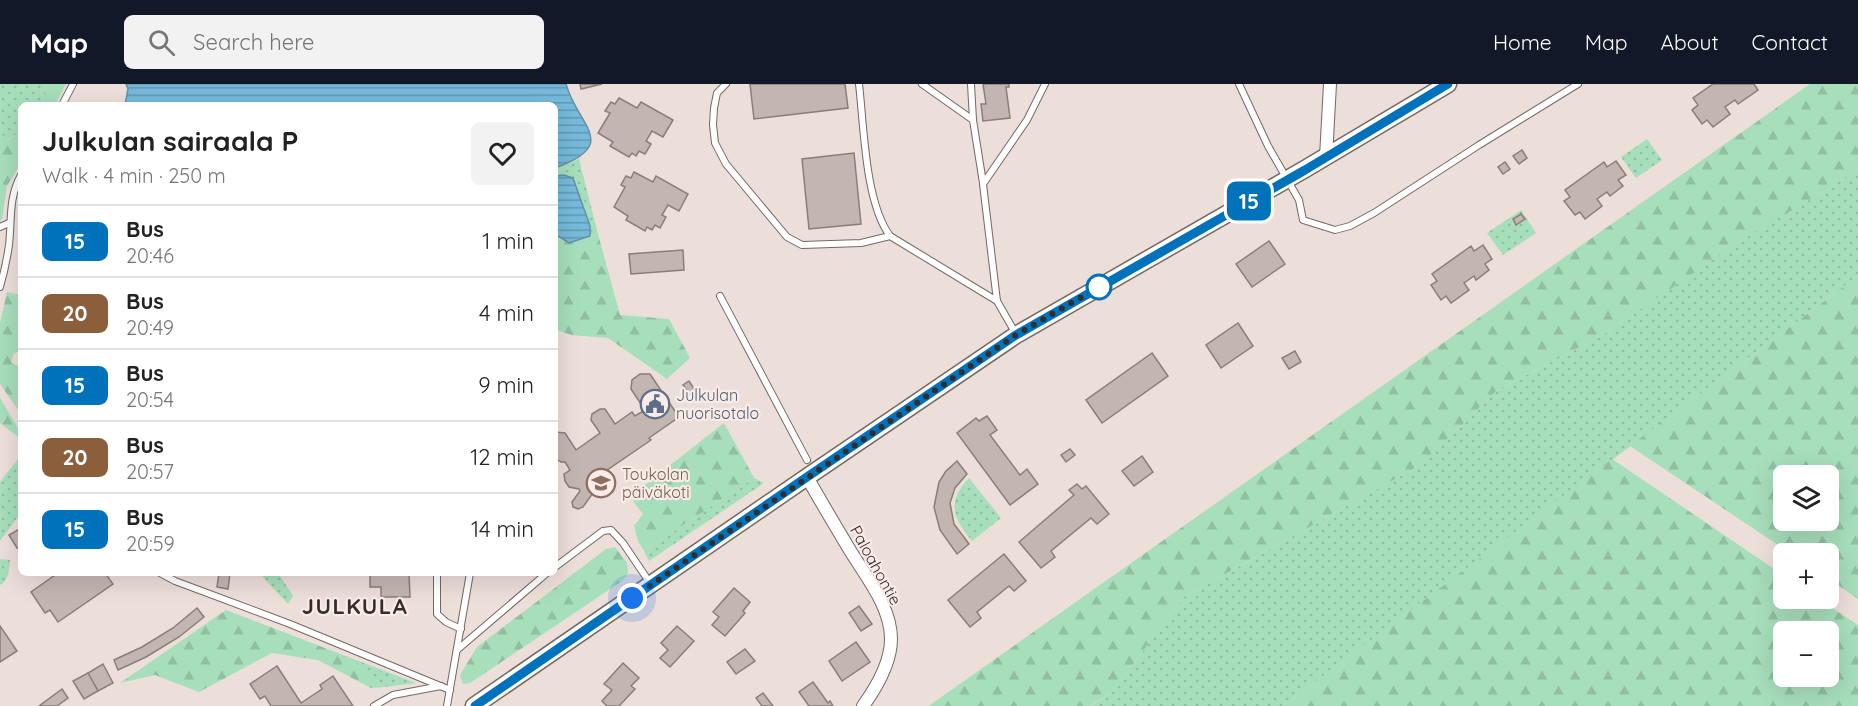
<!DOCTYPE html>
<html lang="en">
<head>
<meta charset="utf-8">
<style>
  body { margin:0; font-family:Quicksand,sans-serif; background:#f2f2f2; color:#222; height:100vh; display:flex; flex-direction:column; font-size:22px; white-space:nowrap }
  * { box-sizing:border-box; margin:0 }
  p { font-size:20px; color:#767676 }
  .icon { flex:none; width:33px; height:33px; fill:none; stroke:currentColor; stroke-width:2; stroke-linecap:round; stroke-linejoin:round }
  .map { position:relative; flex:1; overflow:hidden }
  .drawer { position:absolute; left:18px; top:18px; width:540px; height:474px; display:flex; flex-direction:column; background:#fff; border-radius:9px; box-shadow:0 6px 24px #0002 }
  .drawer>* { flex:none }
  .badge { padding:0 12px; border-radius:9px; font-size:21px; line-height:39px }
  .buttons { position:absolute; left:1773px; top:381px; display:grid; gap:12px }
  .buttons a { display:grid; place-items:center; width:66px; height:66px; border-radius:9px; background:#fff; box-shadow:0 6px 24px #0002; font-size:30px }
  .you { position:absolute; width:30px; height:30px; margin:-15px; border:4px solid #fff; border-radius:50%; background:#1a73e8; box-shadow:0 0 0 9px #1a73e833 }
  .map>.badge { position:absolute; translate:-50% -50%; box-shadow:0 0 0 3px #fff }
  .round { display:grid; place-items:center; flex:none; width:63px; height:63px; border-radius:9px; background:#f2f2f2 }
  .headline { display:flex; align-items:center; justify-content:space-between; height:102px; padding:0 24px }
  h1 { font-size:28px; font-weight:700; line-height:45px }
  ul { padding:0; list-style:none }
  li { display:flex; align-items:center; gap:18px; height:72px; padding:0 24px; border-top:2px solid #e0e0e0 }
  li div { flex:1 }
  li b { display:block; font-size:22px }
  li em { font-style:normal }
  li .badge { min-width:66px; font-weight:700; text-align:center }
  header { display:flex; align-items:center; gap:36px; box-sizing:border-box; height:84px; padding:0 30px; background:#111827; color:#fff }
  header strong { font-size:28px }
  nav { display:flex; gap:33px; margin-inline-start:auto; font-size:21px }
  .search { width:420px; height:54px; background:#f2f2f2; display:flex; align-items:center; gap:15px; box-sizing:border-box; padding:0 21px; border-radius:9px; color:#767676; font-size:22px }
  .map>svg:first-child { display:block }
  .green { fill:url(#green-dots) }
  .forest { fill:url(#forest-firs); fill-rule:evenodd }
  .water { fill:url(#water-rules); stroke:#6290a6; stroke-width:1.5 }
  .building { fill:#c3b6b1; stroke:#8a7e79; stroke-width:1.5 }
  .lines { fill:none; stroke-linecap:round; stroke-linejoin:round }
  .lane-casing { stroke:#746863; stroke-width:8 }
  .street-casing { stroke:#746863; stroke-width:14 }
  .secondary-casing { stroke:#746863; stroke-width:19 }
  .lane { stroke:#fff; stroke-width:6 }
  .street { stroke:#fff; stroke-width:12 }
  .secondary { stroke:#fff; stroke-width:16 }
  .line-casing { stroke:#fff; stroke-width:14 }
  .line { stroke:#0072bc; stroke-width:9 }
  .walk { stroke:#332e2c; stroke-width:6; stroke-dasharray:0 10.8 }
  .stop-dot { fill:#fff; stroke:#0072bc; stroke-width:3 }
  .labels { text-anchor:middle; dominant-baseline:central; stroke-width:4.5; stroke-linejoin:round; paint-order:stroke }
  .service-label { font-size:16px; fill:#4e5e75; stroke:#f9ebe6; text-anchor:start }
  .education-label { font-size:16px; fill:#785e54; stroke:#f9ebe6; text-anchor:start }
  .street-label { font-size:16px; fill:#332e2c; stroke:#f9ebe6 }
  .district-label { font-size:22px; font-weight:bold; letter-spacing:1.5px; fill:#332e2c; stroke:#f9ebe6 }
</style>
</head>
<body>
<header>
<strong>Map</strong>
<div class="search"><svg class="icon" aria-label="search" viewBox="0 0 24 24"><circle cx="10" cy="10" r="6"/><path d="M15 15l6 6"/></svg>Search here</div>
<nav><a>Home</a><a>Map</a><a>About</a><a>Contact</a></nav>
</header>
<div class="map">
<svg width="1858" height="622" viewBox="0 0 1858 622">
  <defs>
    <pattern id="green-dots" width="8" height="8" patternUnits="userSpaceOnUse" patternTransform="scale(1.5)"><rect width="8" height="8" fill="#a7debb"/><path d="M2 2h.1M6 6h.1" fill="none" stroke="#90bfa1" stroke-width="1.8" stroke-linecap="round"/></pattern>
    <pattern id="forest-firs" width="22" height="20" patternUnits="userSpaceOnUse" patternTransform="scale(1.5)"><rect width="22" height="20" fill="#a7debb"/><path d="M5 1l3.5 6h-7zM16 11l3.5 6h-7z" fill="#90bfa1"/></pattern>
    <pattern id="water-rules" width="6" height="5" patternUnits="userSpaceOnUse" patternTransform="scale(1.5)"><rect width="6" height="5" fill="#76badb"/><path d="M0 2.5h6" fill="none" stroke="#6198b2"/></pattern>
  </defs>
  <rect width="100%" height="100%" fill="#ecded9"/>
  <g class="green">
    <path d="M0,0H46L41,21H21V47L6,57L0,48Z"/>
    <path d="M1647,55L1662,76L1636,94L1621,73Z"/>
    <path d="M579,75L598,150L590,152V142L564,91L555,92V84Z"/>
    <path d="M1858,84V192L1283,622H1092L1112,608L1184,513L1422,380L1496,307L1601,252L1751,149L1830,104Z"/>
    <path d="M1521,126L1536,149L1503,171L1487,149Z"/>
    <path d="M21,371V429L0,457V398Z"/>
    <path d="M754,394L764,399L649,477L644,467Z"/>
    <path d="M969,394L1001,434L972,457C953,434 946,418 969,394Z"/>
    <path d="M0,475L10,476C9,485 9,497 0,501Z"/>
    <path d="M259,489H278L293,512L288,520Z"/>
    <path d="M343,571L416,599L385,603Z"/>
  </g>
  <g class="forest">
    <path d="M46,0H66L55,21H41Z"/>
    <path d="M1810,0H1858V84L1830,104L1751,150L1601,252L1496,307L1422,380L1184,513L1112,608L1091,622H931L930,621Z"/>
    <path d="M21,47V79L7,102L2,135L0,137V48L7,57Z"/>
    <path d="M555,150L569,159L598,150L620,231L669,235L690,274L667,295L608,254L571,251L555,245Z"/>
    <path d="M1858,192V515L1829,495L1828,470L1790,469L1630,362ZM1784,392H1828V436H1784Z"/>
    <path d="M7,208L21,211V267L14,269L11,278L21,284V330L0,300V239Z"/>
    <path d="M0,314L21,349V355L0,339Z"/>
    <path d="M724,339L754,394L644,467L638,457L634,442L643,430L633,417L640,405Z"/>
    <path d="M1612,375L1783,491L1784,514L1819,515L1858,541V622H1283ZM1784,548H1828V592H1784Z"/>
    <path d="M615,463L627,479L628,489L622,497L470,599L463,600L460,591L477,563L606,465Z"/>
    <path d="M226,526L343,571L385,603L371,604L318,576L272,569L199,608L155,591L120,599Z"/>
  </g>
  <g class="water">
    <path d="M126,0H566C578,43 621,60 555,84V21H125L128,5Z"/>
    <path d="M564,91L573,94L590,142V152L569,159L555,150V92Z"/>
  </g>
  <g class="building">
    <path d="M580,0H602L581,5Z"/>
    <path d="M750,0H845L848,24L754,35Z"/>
    <path d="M983,0H1009V3H1006L1010,34L983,37L981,20H986Z"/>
    <path d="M1713,0H1754L1758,6L1738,20L1735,16L1725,23L1730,30L1713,43L1707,36L1702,40L1692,26L1698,21L1693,14Z"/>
    <path d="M619,14L637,24L641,18L673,36L663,53L652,47L646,57L651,60L645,70L639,67L636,72L632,69L629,73L610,62L613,58L598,49L610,29L605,27L611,18L615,20Z"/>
    <path d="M1522,66L1527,74L1519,80L1513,72Z"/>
    <path d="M854,69L861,140L809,145L802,75Z"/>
    <path d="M1616,77L1626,91L1618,96L1623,102L1610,112L1607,108L1597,115L1602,122L1585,135L1580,128L1575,131L1564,117L1570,113L1565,106L1604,78L1607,83Z"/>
    <path d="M1505,78L1510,85L1503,90L1498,83Z"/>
    <path d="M634,88L653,98L656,92L688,110L679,127L668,121L662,131L666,133L660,144L655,141L652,146L647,143L645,147L626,136L628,132L614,123L625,103L621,101L626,92L631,94Z"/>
    <path d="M1521,130L1525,135L1516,141L1513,135Z"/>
    <path d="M1269,157L1285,180L1252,203L1236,180Z"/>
    <path d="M1483,161L1492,175L1485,180L1489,186L1476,196L1474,192L1464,199L1469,206L1451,219L1446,212L1441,216L1431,201L1437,197L1432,190L1471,162L1474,167Z"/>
    <path d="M683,166L684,186L631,190L629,170Z"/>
    <path d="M1238,239L1253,262L1221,284L1206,261Z"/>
    <path d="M1295,267L1301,278L1289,285L1282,274Z"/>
    <path d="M1152,269L1168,292L1102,339L1086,316Z"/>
    <path d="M640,290H650L679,333L649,354L651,356L600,391L603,395L583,423L578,425L573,423L572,418L580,407L579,405L569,403L565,397L564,390L570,386L565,378H561L555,374V348L565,349L576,366L600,349L591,336L592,330L600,325H605L615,340L632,328L635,332L645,326L631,305L632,296Z"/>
    <path d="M689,297L696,308L690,311L683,301Z"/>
    <path d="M987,332L997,346L990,351L1020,391L1027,385L1038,400L1010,421L957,349L976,334L979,337Z"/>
    <path d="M1070,365L1075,371L1066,378L1061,371Z"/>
    <path d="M1142,372L1153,388L1134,402L1122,387Z"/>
    <path d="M957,377L967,390L955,404L950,419L954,440L969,460L957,470L940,446L934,423L939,398L946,387Z"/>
    <path d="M1077,400L1082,405L1086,402L1109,430L1097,440L1091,434L1051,467L1055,473L1041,484L1019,458L1074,411L1069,406Z"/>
    <path d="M21,444V462L17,464L9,451Z"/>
    <path d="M1004,470L1026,497L1014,507L1009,502L977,528L981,534L970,543L948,516Z"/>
    <path d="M58,489H105L113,500L58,538L50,526L45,529L31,508Z"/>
    <path d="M219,489H230L228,505L217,503Z"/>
    <path d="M370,489H409L410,513H381V503H370Z"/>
    <path d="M734,504L750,518L743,527L745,529L725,552L712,541L719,533L713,528Z"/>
    <path d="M859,522L872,540L861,547L849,529Z"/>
    <path d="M197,524L204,533L179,553L146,573L118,586L114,576L142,563L173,544Z"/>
    <path d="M0,542L17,567L0,578Z"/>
    <path d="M677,542L694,557L670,583L660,574L668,566L661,559Z"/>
    <path d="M856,558L870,578L842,597L829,577Z"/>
    <path d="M745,565L755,577L736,590L727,578Z"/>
    <path d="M623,579L639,594L631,602L635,605L619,622H607L602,617L612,606L604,600Z"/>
    <path d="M103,580L113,599L98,607L88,589Z"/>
    <path d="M277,582L301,619L322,605L320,601L333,592L353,622H271L265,612L260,615L250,600Z"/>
    <path d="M88,589L98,607L84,615L73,597Z"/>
    <path d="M813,598L828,619L830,617L833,622H809L799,608Z"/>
    <path d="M62,605L68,614L57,622H39Z"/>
    <path d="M763,609L773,622H762L756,614Z"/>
  </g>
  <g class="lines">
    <g class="lane-casing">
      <g id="lane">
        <path d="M726,0L717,9L714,24L713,41L715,59L726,80L787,153L802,161L861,159L890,152"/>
        <path d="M859,0C864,43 865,118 890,152L997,217L1016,250"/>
        <path d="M922,0L973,36"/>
        <path d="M971,0L973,36L983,99"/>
        <path d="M1239,0L1268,62L1299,116L1303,136L1335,146L1350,142L1374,129L1479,61L1578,0"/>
        <path d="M62,21L73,0"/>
        <path d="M0,143L9,139"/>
        <path d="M0,203C4,189 7,175 9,161C12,136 8,115 21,91"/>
        <path d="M720,212L807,376"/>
        <path d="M997,217L983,100L1027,36L1045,0"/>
        <path d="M555,483L603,447L611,446L623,459L650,499"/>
        <path d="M160,489L175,497L290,540L450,606"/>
        <path d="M437,489V530L446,538L461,545"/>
        <path d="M457,566L547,489"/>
        <path d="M374,622L393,611L441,602"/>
        <path d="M447,622L470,489"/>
      </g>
    </g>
    <g class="street-casing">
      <g id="street">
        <path d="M1326,73L1330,0"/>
        <path d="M807,393C821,418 836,443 851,468C867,494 891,523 891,555C891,578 876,604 863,622"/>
      </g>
    </g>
    <g class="secondary-casing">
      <path id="secondary" d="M474,622L807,393L1016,251L1305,85L1448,0"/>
    </g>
    <use href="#lane" class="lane"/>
    <use href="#street" class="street"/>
    <use href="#secondary" class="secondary"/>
  </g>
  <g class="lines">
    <g class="line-casing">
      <path id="line" d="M475,622L807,393L1016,251L1305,86L1448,0"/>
    </g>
    <use href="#line" class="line"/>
    <path class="walk" d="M632,514L1016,251L1099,203"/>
  </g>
  <defs>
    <g id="civic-ring" transform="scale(1.5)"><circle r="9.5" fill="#f9ebe6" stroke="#5c6f8a" stroke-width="1.5"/><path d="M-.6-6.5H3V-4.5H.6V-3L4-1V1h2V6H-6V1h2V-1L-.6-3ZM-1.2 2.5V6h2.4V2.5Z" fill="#5c6f8a"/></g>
    <g id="school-ring" transform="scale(1.5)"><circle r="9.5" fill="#f9ebe6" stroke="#8d6e63" stroke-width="1.5"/><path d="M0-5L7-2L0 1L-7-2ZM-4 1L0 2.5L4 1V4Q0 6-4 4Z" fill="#8d6e63"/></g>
  </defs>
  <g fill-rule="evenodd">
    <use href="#civic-ring" x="655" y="320"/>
    <use href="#school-ring" x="601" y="399"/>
  </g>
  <circle class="stop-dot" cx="1099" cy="203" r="12"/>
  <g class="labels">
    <g class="service-label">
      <text x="676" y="311">Julkulan<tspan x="676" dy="18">nuorisotalo</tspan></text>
    </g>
    <g class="education-label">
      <text x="622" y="390">Toukolan<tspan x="622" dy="18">päiväkoti</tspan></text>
    </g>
    <g class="street-label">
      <text transform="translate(876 481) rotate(61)">Paloahontie</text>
    </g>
    <g class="district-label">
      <text x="355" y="522">JULKULA</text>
    </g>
  </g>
</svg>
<div class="buttons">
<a><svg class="icon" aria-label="layers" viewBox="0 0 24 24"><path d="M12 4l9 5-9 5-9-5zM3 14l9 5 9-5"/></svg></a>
<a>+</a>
<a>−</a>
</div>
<div class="you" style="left:632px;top:514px"></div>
<b class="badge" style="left:1249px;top:117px;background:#0072bc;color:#fff">15</b>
<section class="drawer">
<div class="headline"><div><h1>Julkulan sairaala P</h1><p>Walk · 4 min · 250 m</p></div><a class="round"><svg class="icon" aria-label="heart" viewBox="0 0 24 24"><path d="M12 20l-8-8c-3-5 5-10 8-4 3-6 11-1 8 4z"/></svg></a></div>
<ul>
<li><span class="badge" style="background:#0072bc;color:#fff">15</span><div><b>Bus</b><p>20:46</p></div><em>1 min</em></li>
<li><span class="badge" style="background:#8b5e3c;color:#fff">20</span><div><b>Bus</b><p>20:49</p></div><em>4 min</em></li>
<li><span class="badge" style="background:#0072bc;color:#fff">15</span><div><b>Bus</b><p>20:54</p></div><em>9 min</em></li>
<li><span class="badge" style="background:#8b5e3c;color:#fff">20</span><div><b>Bus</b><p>20:57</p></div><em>12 min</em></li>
<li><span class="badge" style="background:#0072bc;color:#fff">15</span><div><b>Bus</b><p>20:59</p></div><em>14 min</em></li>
</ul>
</section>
</div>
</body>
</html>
